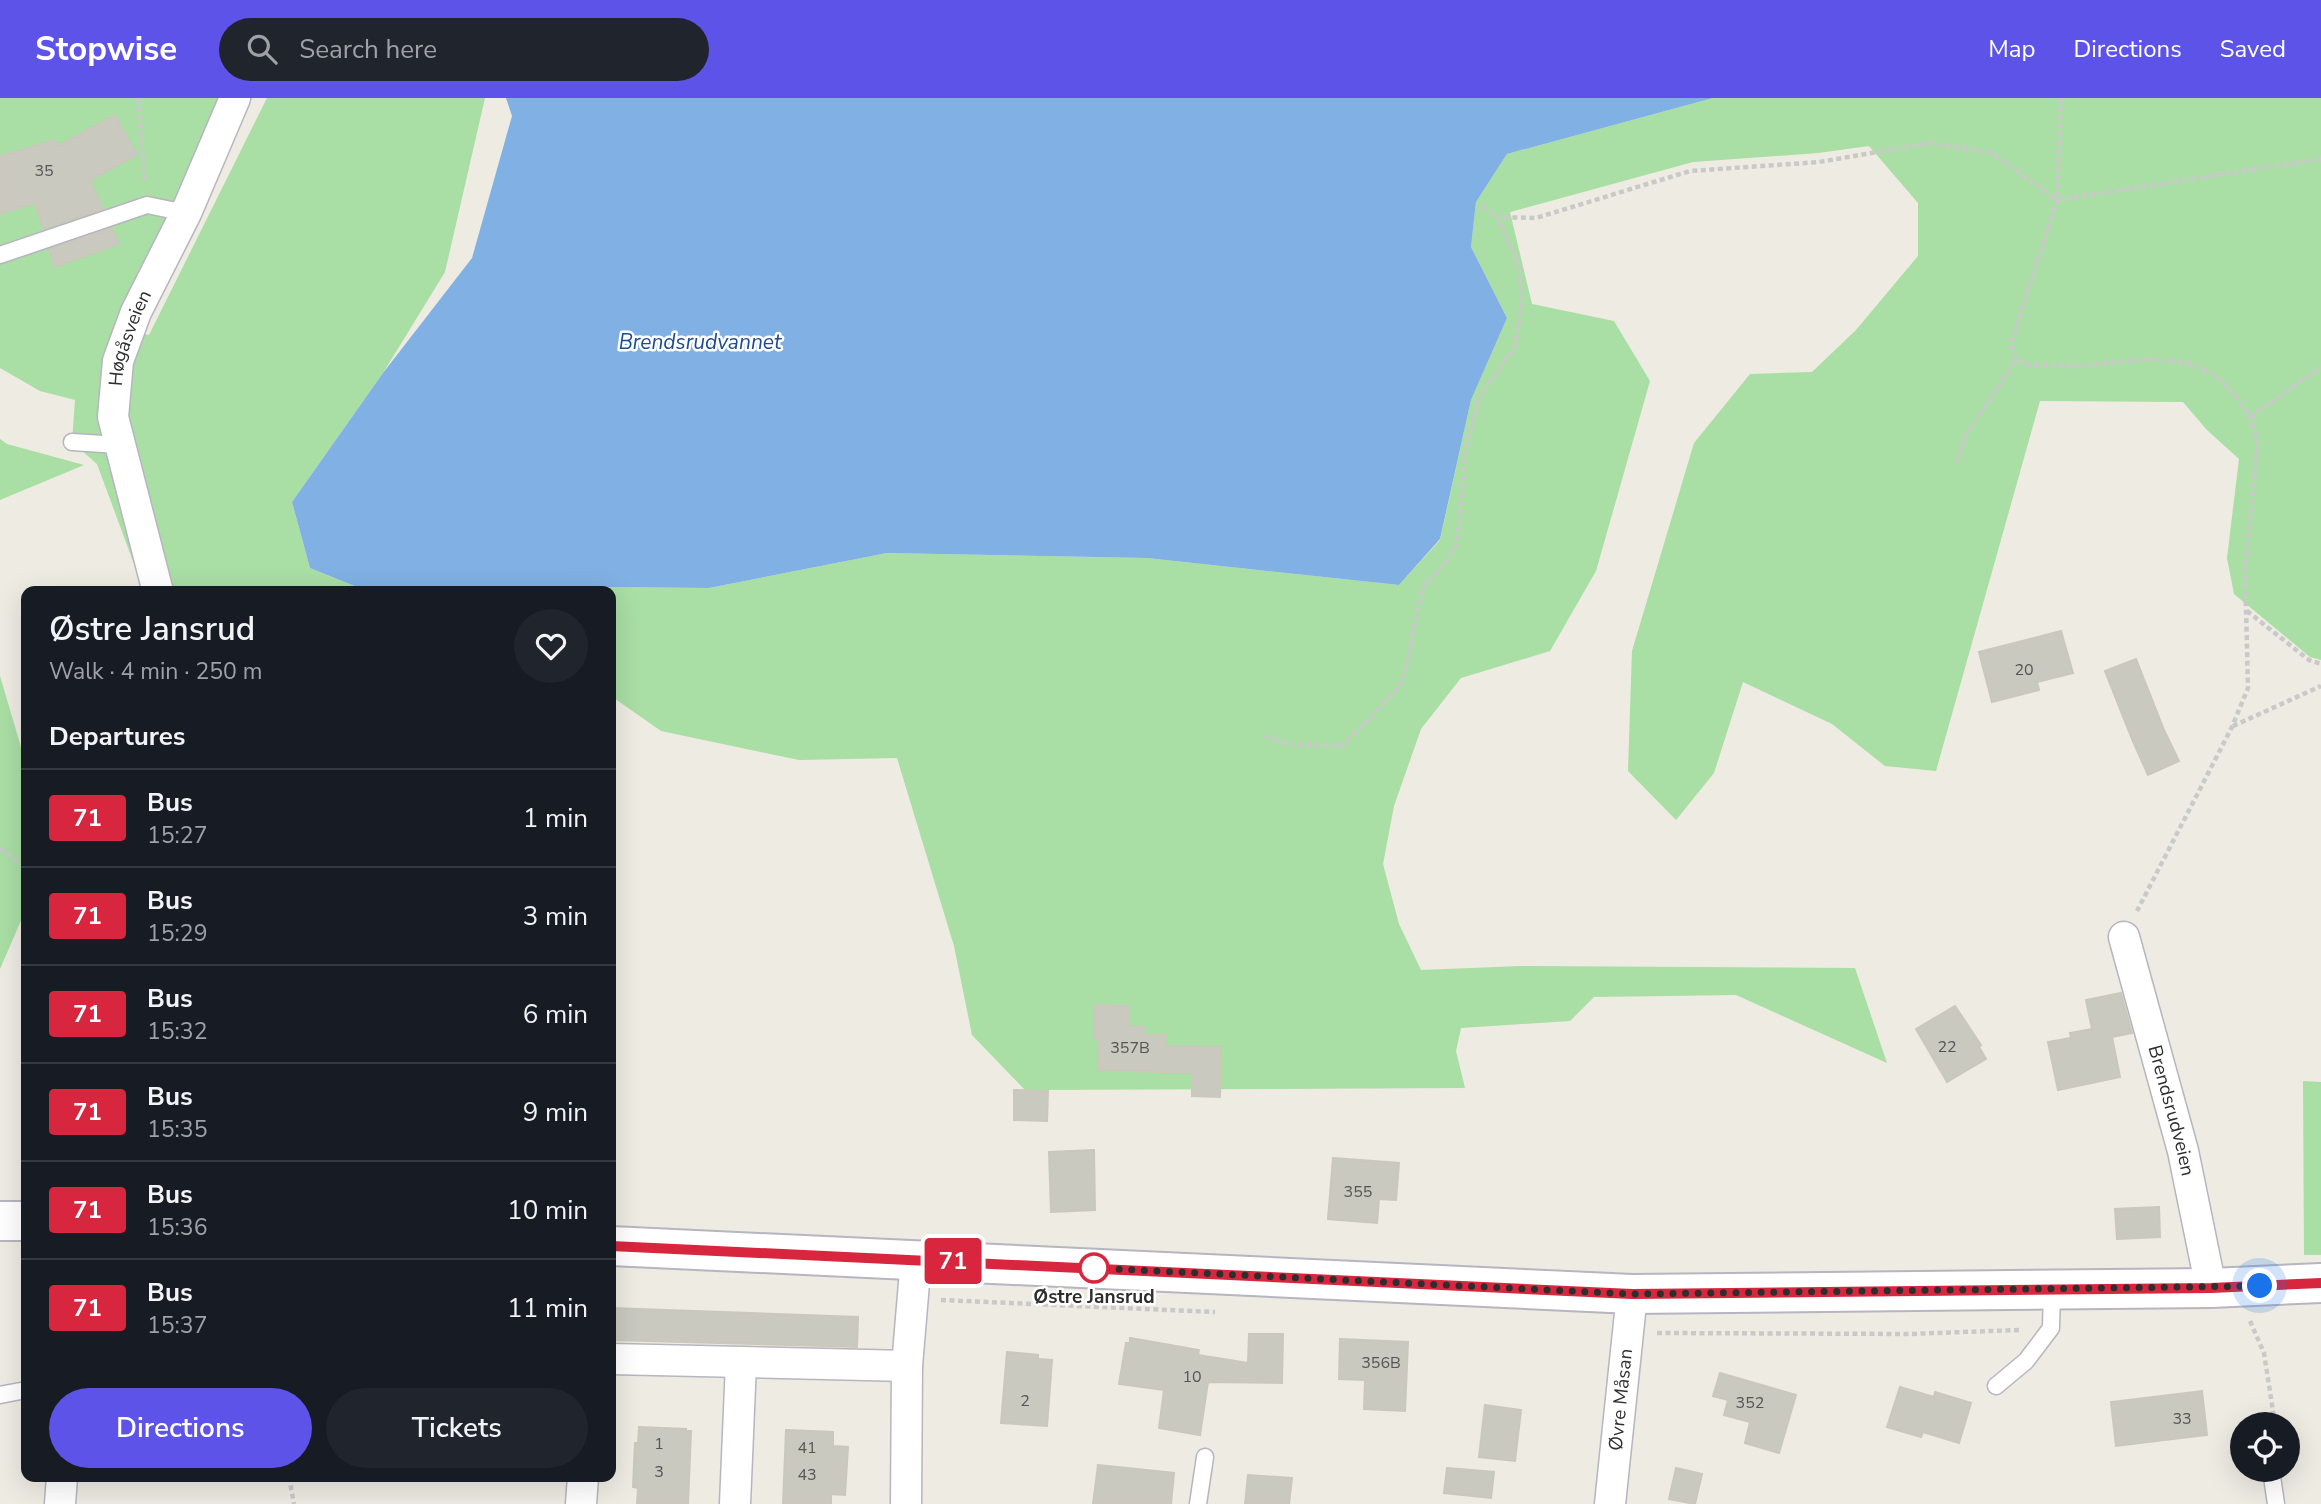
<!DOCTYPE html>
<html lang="en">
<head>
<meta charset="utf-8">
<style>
  body { margin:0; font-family:"Nunito Sans",sans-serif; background:#20242c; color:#f1f3f6; height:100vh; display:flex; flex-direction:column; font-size:26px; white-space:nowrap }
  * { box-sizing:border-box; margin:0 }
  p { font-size:23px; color:#9ea1a6 }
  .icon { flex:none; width:38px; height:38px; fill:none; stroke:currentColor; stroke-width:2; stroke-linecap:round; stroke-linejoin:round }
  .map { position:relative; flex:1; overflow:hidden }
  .side { position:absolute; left:21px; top:488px; width:595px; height:896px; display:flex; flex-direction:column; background:#171b24; border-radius:14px; box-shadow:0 7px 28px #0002 }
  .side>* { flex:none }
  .badge { padding:0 14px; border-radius:5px; font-size:24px; line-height:46px }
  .tools { position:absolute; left:2230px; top:1314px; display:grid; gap:14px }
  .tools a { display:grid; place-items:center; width:70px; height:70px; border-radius:50%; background:#171b24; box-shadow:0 7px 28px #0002; font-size:35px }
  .you { position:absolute; width:35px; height:35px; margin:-18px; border:5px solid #fff; border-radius:50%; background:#1a73e8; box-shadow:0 0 0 10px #1a73e833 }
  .map>.badge { position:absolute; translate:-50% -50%; box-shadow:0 0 0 4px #fff }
  h2 { padding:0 28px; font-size:26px; line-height:63px }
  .round { display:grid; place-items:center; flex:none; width:74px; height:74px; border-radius:37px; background:#20242c }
  .overview { display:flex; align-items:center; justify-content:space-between; height:119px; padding:0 28px }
  h1 { font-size:33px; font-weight:600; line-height:52px }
  .cta { display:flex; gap:14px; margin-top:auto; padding:14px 28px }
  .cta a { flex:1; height:80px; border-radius:42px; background:#5e53e9; color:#fff; font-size:28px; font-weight:600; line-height:80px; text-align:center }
  .cta a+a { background:#20242c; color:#f1f3f6 }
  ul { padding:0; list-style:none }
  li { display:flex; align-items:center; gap:21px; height:98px; padding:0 28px; border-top:2px solid #363941 }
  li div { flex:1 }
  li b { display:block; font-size:26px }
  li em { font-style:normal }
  li .badge { min-width:77px; font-weight:700; text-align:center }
  header { display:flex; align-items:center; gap:42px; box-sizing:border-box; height:98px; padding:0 35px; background:#5e53e9; color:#fff }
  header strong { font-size:33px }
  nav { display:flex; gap:38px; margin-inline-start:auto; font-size:24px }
  .search { width:490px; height:63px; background:#20242c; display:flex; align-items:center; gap:18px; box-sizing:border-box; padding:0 24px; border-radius:38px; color:#9ea1a6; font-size:26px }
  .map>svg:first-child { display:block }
  .green { fill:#a9dea4 }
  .water { fill:#80b0e4 }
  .building { fill:#cac9c0; stroke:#c9c8bb; stroke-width:2 }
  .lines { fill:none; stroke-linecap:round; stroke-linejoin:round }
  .lane-casing { stroke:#b6b5c0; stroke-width:19 }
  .street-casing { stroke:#b6b5c0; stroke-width:33 }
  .secondary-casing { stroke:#b6b5c0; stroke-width:42 }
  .path { stroke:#c9c9c9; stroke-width:4.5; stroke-dasharray:5 3.5; stroke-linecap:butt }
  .lane { stroke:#fff; stroke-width:16 }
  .street { stroke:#fff; stroke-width:30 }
  .secondary { stroke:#fff; stroke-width:38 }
  .line-casing { stroke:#fff; stroke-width:16 }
  .line { stroke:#d7263d; stroke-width:10 }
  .walk { stroke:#2e2e2e; stroke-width:7; stroke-dasharray:0 12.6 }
  .stop-dot { fill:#fff; stroke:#d7263d; stroke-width:3.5 }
  .labels { text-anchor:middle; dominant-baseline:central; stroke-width:5; stroke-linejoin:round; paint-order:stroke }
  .number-label { font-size:16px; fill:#555552 }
  .street-label { font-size:19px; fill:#2e2e2e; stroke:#fff }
  .stop-label { font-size:19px; font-weight:bold; fill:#2e2e2e; stroke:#fff }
  .water-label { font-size:21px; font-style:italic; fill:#1c4b94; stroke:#fff }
</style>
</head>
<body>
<header>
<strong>Stopwise</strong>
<div class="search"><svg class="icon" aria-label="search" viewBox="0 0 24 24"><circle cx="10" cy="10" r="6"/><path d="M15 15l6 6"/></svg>Search here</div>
<nav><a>Map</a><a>Directions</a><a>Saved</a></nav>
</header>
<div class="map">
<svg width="2321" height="1406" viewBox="0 0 2321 1406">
  <rect width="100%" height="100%" fill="#edebe2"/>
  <g class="green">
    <path d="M0,0H252L140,235L149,237L267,0H485L445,174L383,275L292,404L310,470L367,493H144L97,366L72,344L75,302L40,293L0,270Z"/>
    <path d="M1713,0H2321V562L2310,559L2234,496L2227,460L2239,361L2207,332L2183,304L2040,303L1936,673L1885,668L1832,626L1743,584L1714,675L1676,722L1628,673L1632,553L1694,345L1750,276L1812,274L1856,232L1918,158V105L1869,48L1818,55L1693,64L1510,114L1532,206L1614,223L1650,283L1596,473L1550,553L1461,580L1421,631L1394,708L1383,766L1399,826L1421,872L1521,868L1855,870L1887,965L1736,897L1594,899L1570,923L1461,930L1456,953L1465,990L1025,992L972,937L954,848L897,660L799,662L661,633L611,598V494H447L507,488L709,490L887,455L1147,460L1399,487L1440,442L1471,302L1507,220L1471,149L1476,104L1507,56Z"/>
    <path d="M0,341L7,346L84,367L0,402Z"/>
    <path d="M0,578L26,666V811L0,871Z"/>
    <path d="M2303,983L2321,984V1157H2304Z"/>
  </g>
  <path class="water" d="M506,0H1713L1507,56L1476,104L1471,149L1507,220L1471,302L1440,441L1399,487L1147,460L887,455L709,490L507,488L447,494L367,493L310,470L292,404L383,275L472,160L512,18Z"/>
  <g class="building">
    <path d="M115,17L137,57L90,82L103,111L43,131L35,105L0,116V58L56,42L58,48Z"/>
    <path d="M112,130L119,146L55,169L49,151Z"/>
    <path d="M2061,533L2073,575L2037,584L2039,592L1992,604L1979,554Z"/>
    <path d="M2136,561L2164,632L2179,663L2148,677L2132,641L2105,573Z"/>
    <path d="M2121,895L2132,935L2112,939L2120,979L2058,992L2048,944L2071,940L2070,935L2092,931L2086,902Z"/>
    <path d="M1095,907L1128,908V928L1144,929V937H1166L1165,948L1221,949L1220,999L1192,998V975L1098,972L1099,941H1094Z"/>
    <path d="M1955,908L1981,947L1979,949L1986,961L1947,984L1916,931Z"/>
    <path d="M1014,992L1048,993L1047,1023L1014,1022Z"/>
    <path d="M1094,1052L1095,1112L1051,1114L1049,1054Z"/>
    <path d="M1333,1060L1399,1065L1396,1102L1379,1101L1377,1125L1328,1121Z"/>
    <path d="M2159,1109L2160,1139L2117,1141L2115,1111Z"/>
    <path d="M611,1210L858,1219L857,1249L611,1242Z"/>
    <path d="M1249,1236H1283L1282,1285L1208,1284L1200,1337L1159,1330L1164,1292L1119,1286L1126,1245H1130V1240L1199,1252L1198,1257L1248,1265Z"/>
    <path d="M1340,1241L1408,1244L1405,1313L1364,1311L1365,1282L1339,1281Z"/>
    <path d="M1007,1254L1038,1257V1261L1052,1262L1047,1328L1001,1325Z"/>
    <path d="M1720,1275L1796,1297L1779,1355L1745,1345L1750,1324L1724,1317L1728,1302L1713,1298Z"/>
    <path d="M1900,1289L1934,1299L1935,1294L1971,1305L1959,1345L1923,1334L1921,1339L1887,1329Z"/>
    <path d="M2202,1293L2207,1337L2116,1348L2111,1304Z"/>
    <path d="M1485,1307L1521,1312L1515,1363L1479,1359Z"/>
    <path d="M639,1329L686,1331V1333H691L688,1406H637L638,1390L633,1389L635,1345H638Z"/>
    <path d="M786,1332L833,1334V1348L848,1349L845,1397L831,1396V1406H783Z"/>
    <path d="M1098,1367L1174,1375L1171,1406H1093Z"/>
    <path d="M1447,1370L1494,1374L1491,1400L1444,1395Z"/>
    <path d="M1676,1370L1702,1376L1695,1406L1669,1401Z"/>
    <path d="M1248,1377L1292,1380L1289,1406H1245Z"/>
  </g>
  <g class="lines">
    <g class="lane-casing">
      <g id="lane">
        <path d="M0,157L147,107L186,115"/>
        <path d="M72,344L119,347"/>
        <path d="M1996,1288L2026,1263L2051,1230L2052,1192"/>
        <path d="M0,1297L26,1292"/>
        <path d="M2271,1372L2276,1406"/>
        <path d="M1198,1406L1205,1359"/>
      </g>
    </g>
    <g class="street-casing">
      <g id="street">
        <path id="s1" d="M158,494L113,319L118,263L136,214L186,115L235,0"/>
        <path id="s2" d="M2124,839L2183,1053L2211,1190"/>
        <path d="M611,1261L907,1268"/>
        <path d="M60,1406L62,1379"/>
        <path d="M581,1406L583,1379"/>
        <path d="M735,1406L741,1265"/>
        <path d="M906,1406L907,1268L916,1161"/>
        <path id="s3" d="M1610,1406L1632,1196"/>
      </g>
    </g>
    <g class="secondary-casing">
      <g id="secondary">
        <path d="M0,1123H26"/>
        <path d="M611,1148L1632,1196L2211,1190L2321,1185"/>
      </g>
    </g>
    <g class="path">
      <path d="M138,0L145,85"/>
      <path d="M2061,0L2057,102L2011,246L2016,262L2028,267L2073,268L2151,261L2188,265L2214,277L2234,295L2250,319L2258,343L2245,471L2248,590L2232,629L2137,813"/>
      <path d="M1482,108L1497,119L1536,120L1690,73L1819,64L1930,45L1992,55L2057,102L2321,61"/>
      <path d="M2250,319L2321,269"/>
      <path d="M1957,364L1965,339L2016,262"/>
      <path d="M2247,513L2309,562L2321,566"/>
      <path d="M2233,628L2321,588"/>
      <path d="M1265,638L1287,646L1342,648L1395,594L1404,580L1422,490L1447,463L1455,449L1459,429L1465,353L1480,298L1515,249L1522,203L1519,168L1497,119"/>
      <path d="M0,750L26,770"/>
      <path d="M941,1202L1215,1214"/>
      <path d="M2250,1223L2264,1255L2275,1326"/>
      <path d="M1657,1235L1910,1236L2019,1232"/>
      <path d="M289,1379L294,1406"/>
    </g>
    <use href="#lane" class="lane"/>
    <use href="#street" class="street"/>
    <use href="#secondary" class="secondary"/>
  </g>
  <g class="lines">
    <g class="line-casing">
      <path id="line" d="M611,1148L1632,1196L2211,1190L2321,1185"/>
    </g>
    <use href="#line" class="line"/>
    <path class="walk" d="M1094,1170L1632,1196L2260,1188"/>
  </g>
  <circle class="stop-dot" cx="1094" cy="1170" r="14"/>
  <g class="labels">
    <g class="number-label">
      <text x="44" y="73">35</text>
      <text x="2024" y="572">20</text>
      <text x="1947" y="949">22</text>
      <text x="1130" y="950">357B</text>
      <text x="1358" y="1094">355</text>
      <text x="1381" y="1265">356B</text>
      <text x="1192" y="1279">10</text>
      <text x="1025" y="1303">2</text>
      <text x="1750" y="1305">352</text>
      <text x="2182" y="1321">33</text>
      <text x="659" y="1346">1</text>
      <text x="807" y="1350">41</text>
      <text x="659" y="1374">3</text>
      <text x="807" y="1377">43</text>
    </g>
    <g class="street-label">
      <text stroke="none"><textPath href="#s1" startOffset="262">Høgåsveien</textPath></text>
      <text stroke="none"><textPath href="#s2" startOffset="180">Brendsrudveien</textPath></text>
      <text stroke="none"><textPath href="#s3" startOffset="105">Øvre Måsan</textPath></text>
    </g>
    <g class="stop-label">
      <text x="1094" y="1199">Østre Jansrud</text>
    </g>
    <g class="water-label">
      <text x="700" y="244">Brendsrudvannet</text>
    </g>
  </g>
</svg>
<div class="tools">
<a><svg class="icon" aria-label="locate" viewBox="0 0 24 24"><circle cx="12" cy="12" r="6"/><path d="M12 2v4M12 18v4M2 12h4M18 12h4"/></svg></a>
</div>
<div class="you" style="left:2260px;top:1188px"></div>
<b class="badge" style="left:953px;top:1163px;background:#d7263d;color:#fff">71</b>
<section class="side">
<div class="overview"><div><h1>Østre Jansrud</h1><p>Walk · 4 min · 250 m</p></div><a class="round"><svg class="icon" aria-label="heart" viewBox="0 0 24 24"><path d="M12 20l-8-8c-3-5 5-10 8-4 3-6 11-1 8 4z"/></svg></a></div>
<h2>Departures</h2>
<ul>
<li><span class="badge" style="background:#d7263d;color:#fff">71</span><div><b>Bus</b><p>15:27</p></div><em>1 min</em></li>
<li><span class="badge" style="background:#d7263d;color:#fff">71</span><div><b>Bus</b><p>15:29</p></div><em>3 min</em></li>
<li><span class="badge" style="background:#d7263d;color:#fff">71</span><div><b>Bus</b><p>15:32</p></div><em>6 min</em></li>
<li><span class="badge" style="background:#d7263d;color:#fff">71</span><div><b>Bus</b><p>15:35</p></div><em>9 min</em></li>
<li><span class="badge" style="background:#d7263d;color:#fff">71</span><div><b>Bus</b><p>15:36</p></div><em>10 min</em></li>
<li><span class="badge" style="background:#d7263d;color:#fff">71</span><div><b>Bus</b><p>15:37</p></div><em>11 min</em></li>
</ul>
<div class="cta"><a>Directions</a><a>Tickets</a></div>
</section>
</div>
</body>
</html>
